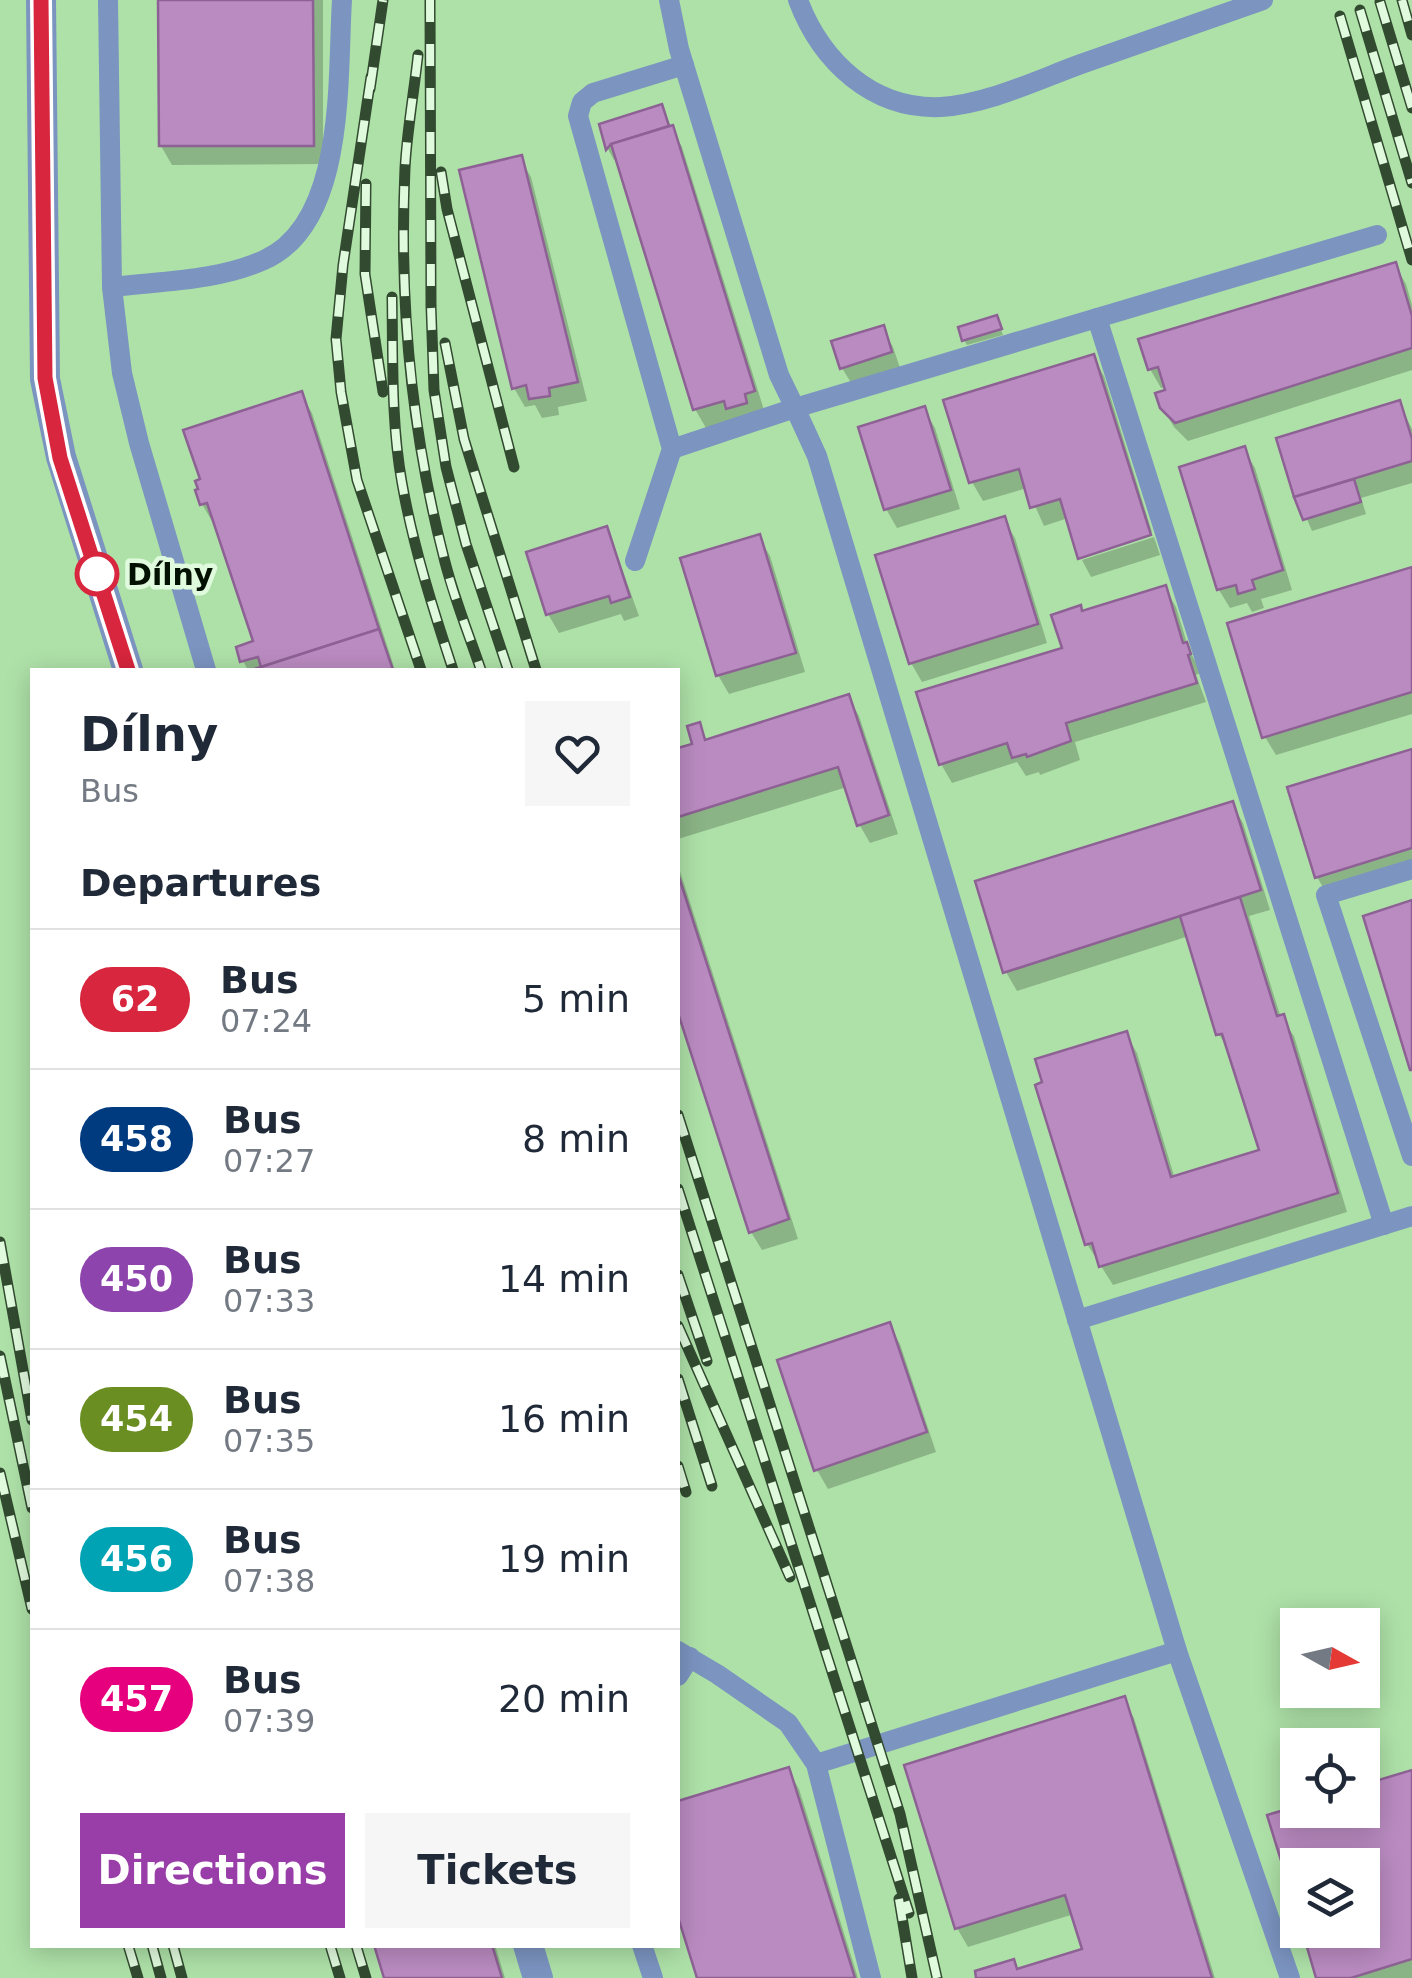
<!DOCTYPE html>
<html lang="en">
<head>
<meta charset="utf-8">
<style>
  body { margin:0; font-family:"DejaVu Sans",sans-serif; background:#f6f6f7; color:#1f2937; height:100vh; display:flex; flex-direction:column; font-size:38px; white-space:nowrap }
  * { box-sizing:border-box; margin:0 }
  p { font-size:32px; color:#747a83 }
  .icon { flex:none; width:55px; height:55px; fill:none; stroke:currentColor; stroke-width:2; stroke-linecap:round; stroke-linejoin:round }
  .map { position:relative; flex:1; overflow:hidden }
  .details { position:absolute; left:30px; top:668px; width:650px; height:1280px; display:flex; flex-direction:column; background:#fff; border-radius:0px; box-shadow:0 5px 25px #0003 }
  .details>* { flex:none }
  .badge { padding:0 20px; border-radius:32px; font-size:35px; line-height:65px }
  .needle { width:65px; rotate:98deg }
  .buttons { position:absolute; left:1280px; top:1608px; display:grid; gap:20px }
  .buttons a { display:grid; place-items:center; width:100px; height:100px; border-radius:0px; background:#fff; box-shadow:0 5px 25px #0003; font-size:50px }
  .map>.badge { position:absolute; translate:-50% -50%; box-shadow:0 0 0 5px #fff }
  h2 { padding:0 50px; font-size:38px; line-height:90px }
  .round { display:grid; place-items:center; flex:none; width:105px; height:105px; border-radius:0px; background:#f6f6f7 }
  .head { display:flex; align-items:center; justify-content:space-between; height:170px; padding:0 50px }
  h1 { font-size:48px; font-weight:700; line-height:75px }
  .primary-button { display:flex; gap:20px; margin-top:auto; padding:20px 50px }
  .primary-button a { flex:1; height:115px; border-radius:0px; background:#993ea8; color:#fff; font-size:40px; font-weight:700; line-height:115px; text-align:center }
  .primary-button a+a { background:#f6f6f7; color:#1f2937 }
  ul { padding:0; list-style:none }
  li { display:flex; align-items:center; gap:30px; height:140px; padding:0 50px; border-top:2px solid #e0e1e3 }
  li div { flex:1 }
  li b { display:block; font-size:38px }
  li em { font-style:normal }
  li .badge { min-width:110px; font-weight:700; text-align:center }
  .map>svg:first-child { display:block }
  .shadow { fill:#0003 }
  .building { fill:#ba8bc1; stroke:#8e6195; stroke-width:2.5 }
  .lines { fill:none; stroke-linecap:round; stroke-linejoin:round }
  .service { stroke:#7b94c0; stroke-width:20 }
  .tertiary { stroke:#7b94c0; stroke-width:30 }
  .rail-casing { stroke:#324b30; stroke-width:11 }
  .rail { stroke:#e0fadd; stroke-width:8; stroke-dasharray:22; stroke-linecap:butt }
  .line-casing { stroke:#fff; stroke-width:22 }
  .line { stroke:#d7263d; stroke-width:15 }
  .stop-dot { fill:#fff; stroke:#d7263d; stroke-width:5 }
  .labels { text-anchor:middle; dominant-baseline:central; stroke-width:9; stroke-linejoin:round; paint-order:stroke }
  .stop-label { font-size:30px; font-weight:bold; fill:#021101; stroke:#e0fadd; text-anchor:start }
</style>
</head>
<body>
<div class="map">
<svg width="1412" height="1978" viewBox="0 0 1412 1978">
  <rect width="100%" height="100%" fill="#aee1a8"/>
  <g class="shadow">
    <path d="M161,0H323V164L172,165L161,146Z"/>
    <path d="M661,107L682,147L764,410L706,428L695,409L618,156L614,160L608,149L602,125Z"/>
    <path d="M520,158L531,177L587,401L558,407L559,415L542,418L535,405L525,407L514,388Z"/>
    <path d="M1395,265L1406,284L1412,305V370L1188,441L1174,427L1162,407L1166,387L1161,388L1150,369L1141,341Z"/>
    <path d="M999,324L1003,335L967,345L964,340Z"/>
    <path d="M882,328L893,347L901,371L853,386L842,368Z"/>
    <path d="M1093,357L1104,376L1152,532L1081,555V558L1068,518L1044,526L1027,488L983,501L972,482L946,402Z"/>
    <path d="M301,394L312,413L395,670H248L243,661L256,643L216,522L213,523L202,504Z"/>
    <path d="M1399,403L1412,429V483L1361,498L1366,514L1312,531L1297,496Z"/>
    <path d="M924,409L935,428L960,509L897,528L886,509Z"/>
    <path d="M1244,449L1255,468L1292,590L1261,599L1264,608L1252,612L1247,603L1230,608L1219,590L1182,468Z"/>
    <path d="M1004,519L1015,538L1047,643L922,682L911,663Z"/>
    <path d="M604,530L615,549L639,616L624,621L621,614L559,633L548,614L529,553Z"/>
    <path d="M759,537L770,556L805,672L729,694L718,675Z"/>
    <path d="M1154,537L1160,555L1091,577L1082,560Z"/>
    <path d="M1412,569V714L1276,755L1265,737Z"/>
    <path d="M1165,588L1176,607L1189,650L1197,664L1200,673L1196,675L1206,702L1075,742L1080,760L1040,775L1039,772L1026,776L1017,762L952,783L941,764L1065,650L1082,613Z"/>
    <path d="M848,697L859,716L898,834L870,843L859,824L847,787L678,839V751L695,745L698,725L708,741Z"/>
    <path d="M1412,751V870L1328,896L1317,877Z"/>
    <path d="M1232,804L1243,823L1270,910L1249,916L1281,1018L1294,1036L1347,1212L1113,1285L1087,1244L1126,1034L1137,1053L1175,1179L1262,1152L1230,1053L1219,1034L1189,936L1017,991L1006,972Z"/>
    <path d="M678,865L798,1239L762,1250L751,1232L678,1004Z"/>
    <path d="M889,1325L900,1344L936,1452L828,1489L817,1470L780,1362Z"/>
    <path d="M1123,1699L1134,1718L1215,1978H979L1018,1971L1085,1951L1074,1914L968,1947L957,1928Z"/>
    <path d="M788,1770L799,1789L858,1978H699L678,1908V1804Z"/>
    <path d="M1412,1773V1978H1319L1304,1930H1362V1865L1298,1810H1362Z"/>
    <path d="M376,1945H495L505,1978H387Z"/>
  </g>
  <g class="building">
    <path d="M158,0H313L314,146H159Z"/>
    <path d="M662,104L669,126L611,144L606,150L599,124Z"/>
    <path d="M673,125L755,391L745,394L747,403L726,409L724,401L693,410L611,144Z"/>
    <path d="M522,155L578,382L549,388L550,396L529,399L526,385L512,389L459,170Z"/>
    <path d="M1396,262L1412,316V348L1175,423L1160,408L1155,393L1165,390L1158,367L1148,370L1138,339Z"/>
    <path d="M997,315L1002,329L962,341L958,327Z"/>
    <path d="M884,325L892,352L840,369L831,341Z"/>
    <path d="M1094,354L1151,535L1078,559L1060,499L1030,508L1019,469L969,483L943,400Z"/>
    <path d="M302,391L379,629L261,667L258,657L240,662L236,647L253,641L207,503L200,505L195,490L198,489L195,481L200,479L183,430Z"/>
    <path d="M1400,400L1412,439V461L1294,497L1276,438Z"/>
    <path d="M925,406L951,490L884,510L858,427Z"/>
    <path d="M1245,446L1283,570L1252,580L1255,589L1238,594L1236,585L1217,590L1179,467Z"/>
    <path d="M1354,479L1361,502L1303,520L1294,497Z"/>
    <path d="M1005,516L1038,624L909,664L875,555Z"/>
    <path d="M607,526L630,597L611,603L609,596L546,615L526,552Z"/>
    <path d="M760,534L796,653L716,676L680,558Z"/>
    <path d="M1412,567V692L1262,738L1227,623Z"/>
    <path d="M1166,585L1183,643L1187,642L1191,654L1188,655L1197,683L1066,723L1071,741L1027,757L1026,754L1012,758L1007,743L939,765L916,692L1062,648L1051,615L1081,605L1082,611Z"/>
    <path d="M379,629L393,670H251L261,667Z"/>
    <path d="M849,694L889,815L857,826L838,767L678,817V748L692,744L687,726L700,722L705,740Z"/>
    <path d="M1412,749V848L1315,878L1287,787Z"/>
    <path d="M1233,801L1261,890L1003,973L975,881Z"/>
    <path d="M678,874L789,1219L749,1233L678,1013Z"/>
    <path d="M1240,897L1277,1016L1284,1014L1338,1193L1099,1267L1092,1243L1085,1245L1035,1085L1042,1082L1035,1059L1127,1031L1171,1177L1259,1150L1222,1034L1216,1035L1180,916Z"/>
    <path d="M1412,900V1070H1410L1363,916Z"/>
    <path d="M890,1322L927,1432L814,1471L777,1360Z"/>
    <path d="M1125,1696L1212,1978H976L975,1971L1014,1959L1017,1969L1082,1949L1065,1895L955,1929L904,1765Z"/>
    <path d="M789,1767L855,1978H697L678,1917V1801Z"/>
    <path d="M1412,1770V1959L1351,1978H1316L1302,1930H1362V1865H1298V1916L1267,1815L1298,1806V1810H1362V1785Z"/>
    <path d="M374,1945H492L502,1978H384Z"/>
  </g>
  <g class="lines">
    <g class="service">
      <path d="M108,0L112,287L122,373L139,443L206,670"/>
      <path d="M669,0L679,49L779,375L795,408L1097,318L1384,1225"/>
      <path d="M798,0C821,61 872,110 941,107C988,104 1037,80 1081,64C1142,43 1202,21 1263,0"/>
      <path d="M112,287C161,281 218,281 264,260C347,223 337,77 342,0"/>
      <path d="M1097,318L1377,235"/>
      <path d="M672,449L795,408L817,456L1177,1651L1290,1978"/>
      <path d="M635,561L672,449L578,116L582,102L593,93L684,65"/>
      <path d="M1412,869L1326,895L1412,1156"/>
      <path d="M1077,1320L1412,1216"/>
      <path d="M678,1651L717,1674L788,1723L816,1764L871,1978"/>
      <path d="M678,1676L690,1657"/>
      <path d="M816,1764L1177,1651"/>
      <path d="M642,1945L653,1978"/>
    </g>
    <g class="tertiary">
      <path d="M41,0L45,379L61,457L128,670"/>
      <path d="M528,1945L538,1978"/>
    </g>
    <g class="rail-casing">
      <g id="rail">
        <path d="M430,0L431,306L434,390L446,467L466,544L508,670"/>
        <path d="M1402,0L1412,35"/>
        <path d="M1380,2L1412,108"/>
        <path d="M1360,10L1412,183"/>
        <path d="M1340,16L1412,260"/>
        <path d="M418,55C414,92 407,131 405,168C399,297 411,429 443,554C452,593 468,632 481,670"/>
        <path d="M371,77L343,265L336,339L341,392L357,480L421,670"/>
        <path d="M370,89L383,0"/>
        <path d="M441,172L447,209L514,467"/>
        <path d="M366,184L365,274L383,392"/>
        <path d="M392,297C393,358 391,422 402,483C413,546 433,609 453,670"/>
        <path d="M445,343L464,439L536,670"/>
        <path d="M678,1115L900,1814L937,1978"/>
        <path d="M678,1189L909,1913"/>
        <path d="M0,1242L32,1420"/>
        <path d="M678,1275L707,1361"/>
        <path d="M678,1326L790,1577"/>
        <path d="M0,1356L32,1508"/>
        <path d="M678,1379L712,1486"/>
        <path d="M678,1466L686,1492"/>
        <path d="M0,1473L32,1609"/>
        <path d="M899,1899L912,1978"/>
        <path d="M128,1945L138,1978"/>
        <path d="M152,1945L161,1978"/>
        <path d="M173,1945L182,1978"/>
        <path d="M330,1945L340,1978"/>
        <path d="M356,1945L366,1978"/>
      </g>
    </g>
    <use href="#rail" class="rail"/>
  </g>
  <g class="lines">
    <g class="line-casing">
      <path id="line" d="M41,0L45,378L60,458L128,670"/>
    </g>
    <use href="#line" class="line"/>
  </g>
  <circle class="stop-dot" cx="97" cy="574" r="20"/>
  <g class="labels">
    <g class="stop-label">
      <text x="127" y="574">Dílny</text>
    </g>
  </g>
</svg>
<div class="buttons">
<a><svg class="needle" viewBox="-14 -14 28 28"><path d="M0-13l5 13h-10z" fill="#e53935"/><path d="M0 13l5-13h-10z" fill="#747a83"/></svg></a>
<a><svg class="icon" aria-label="locate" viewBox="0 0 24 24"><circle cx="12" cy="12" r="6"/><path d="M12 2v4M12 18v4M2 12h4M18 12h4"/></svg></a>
<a><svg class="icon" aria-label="layers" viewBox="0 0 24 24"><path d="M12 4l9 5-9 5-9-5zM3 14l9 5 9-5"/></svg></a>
</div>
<section class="details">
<div class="head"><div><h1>Dílny</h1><p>Bus</p></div><a class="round"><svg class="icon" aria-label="heart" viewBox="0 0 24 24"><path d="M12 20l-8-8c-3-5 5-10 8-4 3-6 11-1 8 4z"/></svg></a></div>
<h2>Departures</h2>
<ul>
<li><span class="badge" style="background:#d7263d;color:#fff">62</span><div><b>Bus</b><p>07:24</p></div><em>5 min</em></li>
<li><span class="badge" style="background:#003b80;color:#fff">458</span><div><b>Bus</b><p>07:27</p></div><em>8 min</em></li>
<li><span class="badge" style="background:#8e44ad;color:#fff">450</span><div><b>Bus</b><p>07:33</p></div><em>14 min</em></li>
<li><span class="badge" style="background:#6b8e23;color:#fff">454</span><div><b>Bus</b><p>07:35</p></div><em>16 min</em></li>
<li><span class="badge" style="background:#00a3b4;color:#fff">456</span><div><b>Bus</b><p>07:38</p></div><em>19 min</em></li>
<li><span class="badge" style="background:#e6007e;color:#fff">457</span><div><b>Bus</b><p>07:39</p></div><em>20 min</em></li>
</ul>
<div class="primary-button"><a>Directions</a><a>Tickets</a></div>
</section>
</div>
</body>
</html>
